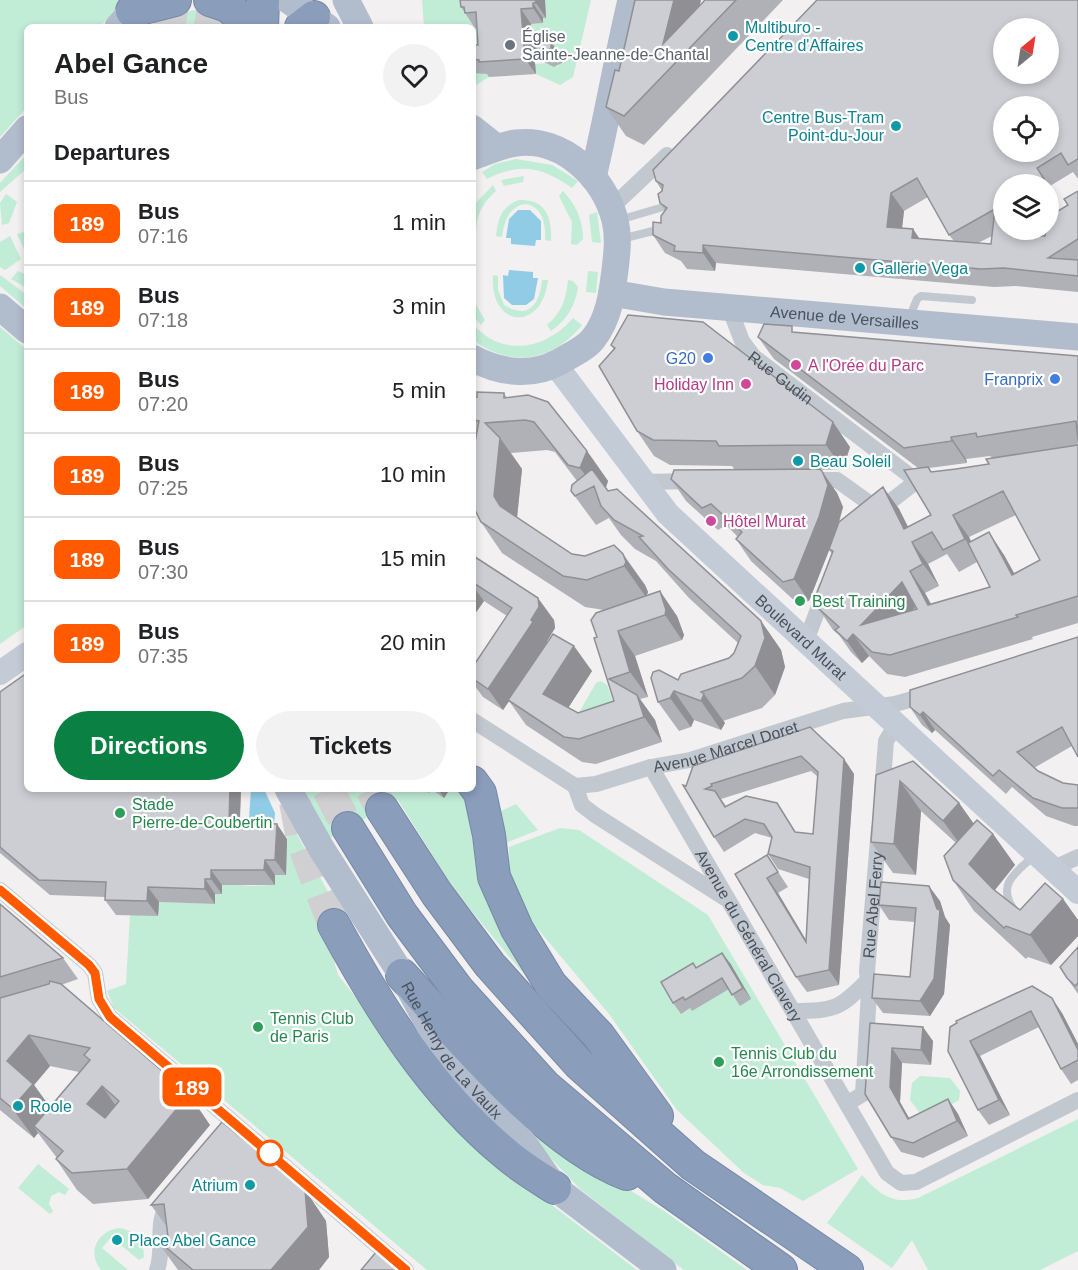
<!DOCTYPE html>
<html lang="en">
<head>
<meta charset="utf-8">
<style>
  body { margin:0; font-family:Helvetica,sans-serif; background:#f2f2f2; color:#202124; height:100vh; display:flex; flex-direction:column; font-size:22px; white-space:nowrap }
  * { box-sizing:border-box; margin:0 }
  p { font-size:20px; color:#757577 }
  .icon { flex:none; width:33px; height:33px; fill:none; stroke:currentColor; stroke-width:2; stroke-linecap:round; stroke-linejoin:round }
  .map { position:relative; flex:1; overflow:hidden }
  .side { position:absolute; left:24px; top:24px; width:452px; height:768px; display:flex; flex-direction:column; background:#fff; border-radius:9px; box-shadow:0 3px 9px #0003 }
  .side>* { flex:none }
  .badge { padding:0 12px; border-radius:9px; font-size:21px; line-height:39px }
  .needle { width:39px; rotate:30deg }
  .tools { position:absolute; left:993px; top:18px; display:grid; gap:12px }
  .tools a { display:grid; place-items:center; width:66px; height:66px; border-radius:50%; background:#fff; box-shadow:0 3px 9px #0003; font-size:30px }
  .map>.badge { position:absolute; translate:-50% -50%; box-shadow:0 0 0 3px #fff }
  h2 { padding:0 30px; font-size:22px; line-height:54px }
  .round { display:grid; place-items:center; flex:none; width:63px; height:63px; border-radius:32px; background:#f2f2f2 }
  .headline { display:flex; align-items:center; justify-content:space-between; height:102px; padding:0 30px }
  h1 { font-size:28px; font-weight:700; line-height:45px }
  .button { display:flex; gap:12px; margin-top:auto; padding:12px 30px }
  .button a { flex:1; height:69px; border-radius:36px; background:#0b8043; color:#fff; font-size:24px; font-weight:700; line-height:69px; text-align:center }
  .button a+a { background:#f2f2f2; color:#202124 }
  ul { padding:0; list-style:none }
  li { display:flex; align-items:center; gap:18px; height:84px; padding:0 30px; border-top:2px solid #e0e0e0 }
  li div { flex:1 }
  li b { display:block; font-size:22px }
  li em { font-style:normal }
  li .badge { min-width:66px; font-weight:700; text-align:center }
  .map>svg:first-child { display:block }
  .green { fill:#c1ecd6 }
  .water { fill:#91cce7 }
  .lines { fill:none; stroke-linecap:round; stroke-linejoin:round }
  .highway-tunnel { stroke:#d0d0d2; stroke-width:32; stroke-dasharray:32 16; stroke-linecap:butt }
  .highway-casing { stroke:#7688a7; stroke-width:34 }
  .lane { stroke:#c1c8d0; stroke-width:8 }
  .street { stroke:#c1c8d0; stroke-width:16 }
  .secondary { stroke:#c3cbd7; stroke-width:24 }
  .primary { stroke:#b1bccc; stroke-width:27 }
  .highway { stroke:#8a9dbb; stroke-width:32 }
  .wall { fill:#b0b1b6; fill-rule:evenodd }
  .shaded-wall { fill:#909094 }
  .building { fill:#cdced4; stroke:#909094; stroke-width:1.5; fill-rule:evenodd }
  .line-casing { stroke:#fff; stroke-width:14 }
  .line { stroke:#ff5a00; stroke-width:9 }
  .culture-dot { fill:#0f9aa8; stroke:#fff; stroke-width:2 }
  .worship-dot { fill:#6b7280; stroke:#fff; stroke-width:2 }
  .shop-dot { fill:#3f7fe0; stroke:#fff; stroke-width:2 }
  .hotel-dot { fill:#d1479c; stroke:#fff; stroke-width:2 }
  .leisure-dot { fill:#2e9e5b; stroke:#fff; stroke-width:2 }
  .stop-dot { fill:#fff; stroke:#ff5a00; stroke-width:3 }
  .labels { text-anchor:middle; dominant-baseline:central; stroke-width:4.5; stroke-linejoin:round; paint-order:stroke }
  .culture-label { font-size:16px; fill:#0d838f; stroke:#fff; text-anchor:start }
  .worship-label { font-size:16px; fill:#5b616d; stroke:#fff; text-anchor:start }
  .street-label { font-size:16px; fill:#49515c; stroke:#fff }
  .shop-label { font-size:16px; fill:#366cbe; stroke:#fff; text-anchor:end }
  .hotel-label { font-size:16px; fill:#b23c85; stroke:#fff; text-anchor:start }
  .leisure-label { font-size:16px; fill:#27864d; stroke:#fff; text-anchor:start }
</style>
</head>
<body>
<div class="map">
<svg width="1078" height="1270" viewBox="0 0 1078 1270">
  <rect width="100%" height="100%" fill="#f2f0f0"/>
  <g class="green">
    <path d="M0,0H123L100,27H27V107L0,137Z"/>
    <path d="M422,0H470L487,27L489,77L473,87L472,27H424Z"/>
    <path d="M545,0H591L573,77L560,85L536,74L535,64L548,63L557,67L563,60L556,52L547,58L534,59L531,24L543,23V18H546Z"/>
    <path d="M194,10L206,11L232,27H146L162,19Z"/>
    <path d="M27,154V168L0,192V183Z"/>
    <path d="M516,159L552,165L578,181L572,188C542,167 521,162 487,179L482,172L495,164Z"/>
    <path d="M524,176L523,182L504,186L501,180Z"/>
    <path d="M493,185L496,191C481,204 476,217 476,236L473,235V206Z"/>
    <path d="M563,191C576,205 583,220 583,239L577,245L571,244L572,222L559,196Z"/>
    <path d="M6,194L17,202L9,223L2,225L0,203Z"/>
    <path d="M519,200C546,199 552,217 551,241L545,240C549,196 507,190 502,237L496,236C498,218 501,207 519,200Z"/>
    <path d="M597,212L601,243L592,242L589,215Z"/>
    <path d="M27,231V255L17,234Z"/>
    <path d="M10,236L21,259L5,270L0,267V242Z"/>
    <path d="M18,271L27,275V288L11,279Z"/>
    <path d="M588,271L598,272L596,293L586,292Z"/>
    <path d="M0,275L27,295V309L0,286Z"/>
    <path d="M493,275L498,276V290L504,305C529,321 540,303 542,280H548C542,333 489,328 493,275Z"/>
    <path d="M568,280L573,281L578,287C575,306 567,320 551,331L547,325C562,312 566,300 568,280Z"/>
    <path d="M472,298L485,320L481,325L473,316Z"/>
    <path d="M573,318L582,325C552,362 511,368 473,340L472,323C501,358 546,350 573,318Z"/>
    <path d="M0,327L27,350V625L0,644Z"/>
    <path d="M601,681L607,685L617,713L577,716L596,683Z"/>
    <path d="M302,789H465L556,1013L455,891L398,800L327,840Z"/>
    <path d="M516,804L538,830L503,844L497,813Z"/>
    <path d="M288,818L340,914L325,929L338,975L437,1099L536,1193L637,1270H427L114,1008L107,991L126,984L130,915L159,902L215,904V894H222L221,883L250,886L274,885L275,875H286Z"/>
    <path d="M560,828L579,830L708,915L858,1169L803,1201L780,1188L763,1185L744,1173L677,1110L609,1014L532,922L519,900L510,877L509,847Z"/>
    <path d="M920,1076L950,1078L960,1091L959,1100L930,1117L922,1116L910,1100L912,1083Z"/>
    <path d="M1078,1119V1251L1040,1270H928L912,1240L892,1268L827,1223L862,1175C879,1194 892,1205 918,1198Z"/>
    <path d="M515,1120L547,1145L550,1142L664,1211L747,1270H684L580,1189Z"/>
    <path d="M38,1164L69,1189L65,1195L59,1192L51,1196L49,1204L53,1211L50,1214L18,1188Z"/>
    <path d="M118,1228C135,1230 144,1240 144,1257L139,1260L111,1237L102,1248L128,1270H101C87,1252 97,1232 118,1228Z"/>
  </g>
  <g class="water">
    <path d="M518,210H530L541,221V240H536L535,246L511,244V238H506L509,219Z"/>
    <path d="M509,270L533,272V278H538L534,299L526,305H512L504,298L503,275L508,276Z"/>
    <path d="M251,789H264L275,813L273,835L248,833Z"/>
  </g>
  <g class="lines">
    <g class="highway-tunnel">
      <path d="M169,27L174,0"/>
      <path d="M210,27L214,0"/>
      <path d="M328,789L348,828"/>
      <path d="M371,789L382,809"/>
      <path d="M295,802L303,844L334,925"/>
    </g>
    <g class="highway-casing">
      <g id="highway">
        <path d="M210,0L228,6L250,27"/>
        <path d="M132,11L175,0"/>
        <path d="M262,27L263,0"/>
        <path d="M301,27L314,17"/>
        <path d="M472,782L480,793L489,835L494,877L517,929L551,985L599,1036L657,1116"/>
        <path d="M382,809L437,894L490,965L579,1064L693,1165L847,1270"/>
        <path d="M348,828L402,915L458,990L545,1086L665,1188L781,1270"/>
        <path d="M334,925C379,1008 432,1093 506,1154C521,1167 538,1177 555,1188"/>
        <path d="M402,975C460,1038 547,1144 627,1174"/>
      </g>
    </g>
    <g class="lane">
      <path d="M619,220L670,205"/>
      <path d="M621,239L661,229"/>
      <path d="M909,319L917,299L921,296L972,300"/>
      <path d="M1013,908C996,883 1018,871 1036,854"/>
    </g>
    <g class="street">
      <path d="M611,208L667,155"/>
      <path id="s1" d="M729,307L742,341L754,357L917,481"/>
      <path d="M805,480H837L879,510"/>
      <path d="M642,482L696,481"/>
      <path d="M874,514L917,481"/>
      <path d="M806,641L826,588"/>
      <path d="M472,720L575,786"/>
      <path id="s2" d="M651,767L887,1173L901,1183L916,1182L1078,1100"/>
      <path id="s3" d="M575,786L596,784L651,767L690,760L843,711L895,704L930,694"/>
      <path d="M575,786L582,805L595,815L728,900"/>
      <path d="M882,793L886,741L896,725"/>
      <path d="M1052,869L1078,857"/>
      <path d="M0,890L89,965L95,973L99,999L110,1017L406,1270"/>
      <path d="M794,1011C834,1011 840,1009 868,980"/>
      <path id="s4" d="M848,1103L863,1094L869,992L867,971L879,828"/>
      <path d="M157,1270C166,1246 152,1221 172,1200"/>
    </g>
    <g class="secondary">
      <path id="s5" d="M555,364L668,514L1078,892"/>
      <path d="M0,673L27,654"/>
    </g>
    <g class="primary">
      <path d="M288,0L327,27"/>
      <path d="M346,0L360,27"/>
      <path d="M118,27L132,11L137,0"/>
      <path d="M472,128L496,147"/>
      <path d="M472,157C487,152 500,145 516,143C563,137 604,177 615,220C619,237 617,253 615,270C612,294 609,319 593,339C585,349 571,355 559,362C532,377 500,373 472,358"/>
      <path d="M0,160L27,129"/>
      <path d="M593,177C607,119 617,59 631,0"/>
      <path id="s6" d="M612,293L664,302L1078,337"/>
      <path d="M0,307L27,330"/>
      <path id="s7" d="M288,789L321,848L402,975L448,1060L522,1141L555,1188L663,1270"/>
    </g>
    <use href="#highway" class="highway"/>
  </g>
  <g class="wall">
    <path d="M545,0L546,18H543V23L531,24L533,43L545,37L562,57V63L554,67L540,60L534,52L536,74L489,77L487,74L472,73V45H478L477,28H475L461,7Z"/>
    <path d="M635,0H701L699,6L705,0H783L644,145L626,136L606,107L619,71Z"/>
    <path d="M1078,0V179L1073,172L1050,186L1056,197L1048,202V184H1004V230H1028L1030,235L1045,236L1078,191V292L1016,286L994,287L716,263L715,271L687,269L681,261L665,253L653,235L661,223L665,210L660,203L662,191L656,181ZM928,197L949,235L954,241L919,238L913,229L902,228L904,211ZM992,236L991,244L978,243Z"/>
    <path d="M797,333L1078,356V445L1053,449L1078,445V623L1032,637L1033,639L905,677L887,674L869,656L862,663L851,652L839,635L833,630L818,608L832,554L829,550L809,601L798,604L751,561L736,539L738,537L726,525L718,530L686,501L671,479L735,470L732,466L670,465L654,456L637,431L614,350L611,345L850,447L843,469L819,470L837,493L843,507L839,523L883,487L899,509L908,527L931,515L918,468L774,359L758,337ZM990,456L992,458L989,464L932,472L929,468L967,463L966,459ZM1016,515L1040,560L1014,573L1004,555L971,542L969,537ZM947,554L959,572L977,562L990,587L931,604L925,593L939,586L928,564Z"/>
    <path d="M504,393L507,398L587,451L608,481L606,488L608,491L761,621L781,650L785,667L775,695L762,708L723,721L725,723L721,730L694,720L691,727L679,731L658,702L678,680L729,658L734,653L738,643L689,598L656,561L635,549L621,535L609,518L596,525L571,491L577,481L555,452L547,450L511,453L522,469L517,518L572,554L585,556L614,545L645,585L648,592L646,596L677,616L684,635L682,640L635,656L648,697L640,699L655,720L662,742L596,764L582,762L526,725L509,701L503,710L483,697L472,682V668L507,616L484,601L472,618V555L554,620L555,628L547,641V643L592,671L568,708L578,713L614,701L597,637L604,610L585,607L502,553L481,522L474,446H472V396L477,397Z"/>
    <path d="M1078,637L1072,746L1034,768L1038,771L1063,783L1078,785V826H1074L1046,816L1012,787L1006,794L935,730L932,733L922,725L910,707Z"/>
    <path d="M0,692L241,789L240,822L287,839L286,875H275V885H222V894H215V904L159,902L158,916L116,915L105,900L106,897L50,895L0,853Z"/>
    <path d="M810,727L844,759L854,774L839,985L807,992L796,977L735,874L767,855L788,887L778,893L806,940L809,879L778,869L768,854L772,838L755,833L724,852L714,837L686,786ZM811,771L818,777L813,834L796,833L777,803L726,806L721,799Z"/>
    <path d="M913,761L959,803L974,824L993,834L1015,865L994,890L1020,910L1063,899L1078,920V936L1051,965L1028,957L1026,959L974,911L953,880L956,843L921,811L916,875L893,873L871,842L876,775Z"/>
    <path d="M422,789H450L444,798L431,789L429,793Z"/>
    <path d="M940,901L945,917L950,925L944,994L930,1016L883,1013L872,998L910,977L915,922L889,920L879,905Z"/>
    <path d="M0,904L63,958L78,979L61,985L210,1125L148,1199L93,1204L77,1190L56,1159L57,1158L38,1133L34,1138L0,1110ZM50,1066L79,1072L50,1107L34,1085Z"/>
    <path d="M1078,947V994L1067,978Z"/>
    <path d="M730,963L751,999L740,1006L729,989L692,1011L690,1008L681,1014L673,1003L696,968Z"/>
    <path d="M1032,986L1062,1013L1078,1044V1080L1071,1084L1061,1069L1039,1027L980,1056L1010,1115L989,1125L978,1110L957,1023Z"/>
    <path d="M870,1023L933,1041L931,1065L902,1063L900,1102L909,1118L948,1099L958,1114L968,1136L923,1158L901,1152L891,1137Z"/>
    <path d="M305,1190L326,1221L329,1257L319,1270H178L155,1238L168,1237L167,1227L151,1205Z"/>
  </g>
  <g class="shaded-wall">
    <path d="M535,0H545L546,18L536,3Z"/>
    <path d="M674,0H701L689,49L663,44Z"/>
    <path d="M533,3L543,18V23L533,8Z"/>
    <path d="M521,9L531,24L533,47L529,45L534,52L536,74L525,59Z"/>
    <path d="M551,42L562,57V63L551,48Z"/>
    <path d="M1037,168L1050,186L1056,197L1048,186V184H1047L1044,179Z"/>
    <path d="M891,193L904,211L900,245L887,227Z"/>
    <path d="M913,229L925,247L912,238Z"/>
    <path d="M1024,230H1028L1039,253L1026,235Z"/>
    <path d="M703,245L716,263L715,271L703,253Z"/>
    <path d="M833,422L850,447L843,469L826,445Z"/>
    <path d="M951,437L966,459L967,463L952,441Z"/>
    <path d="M500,438L522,469L516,527L500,506L494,496Z"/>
    <path d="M587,451L608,481L602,498L580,468Z"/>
    <path d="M822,471L837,493L843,507L834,538L809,601L794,579Z"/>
    <path d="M883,487L899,509L915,541L904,529Z"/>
    <path d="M953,515L969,537L980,561L965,539Z"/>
    <path d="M989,532L1004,555L1027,597L1012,575Z"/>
    <path d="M912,542L928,564L939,586L923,564Z"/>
    <path d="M623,554L645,585L648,592L646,597L624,566Z"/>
    <path d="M910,571L925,593L943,627L928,605Z"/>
    <path d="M902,582L918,604L877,647L861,625Z"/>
    <path d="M472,585L484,601L472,618Z"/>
    <path d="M660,591L677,616L684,635L682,640L665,615Z"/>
    <path d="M538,598L554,620L555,628L547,641L548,644L503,710L488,689L531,620Z"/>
    <path d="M761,621L781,650L785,667L775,695L755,666Z"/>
    <path d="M618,631L635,656L648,697L630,672Z"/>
    <path d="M853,634L869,656L862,663L847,641Z"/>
    <path d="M574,646L592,671L561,719L543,694Z"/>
    <path d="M674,691L694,720L691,727L670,698Z"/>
    <path d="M704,694L725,723L721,730L701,701Z"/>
    <path d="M637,695L655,720L662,742L644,717Z"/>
    <path d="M923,712L935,730L932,733L920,715Z"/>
    <path d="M844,759L854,774L839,985L829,970Z"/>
    <path d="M900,781L921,811L916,875L894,844Z"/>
    <path d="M230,789H241L239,836L229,822Z"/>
    <path d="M439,789H450L444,798L439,790Z"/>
    <path d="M959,803L981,834L965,851L943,821Z"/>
    <path d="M277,824L287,839L286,875L275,860Z"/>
    <path d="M993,834L1015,865L991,895L969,864Z"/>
    <path d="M265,860L275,875V885L264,870Z"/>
    <path d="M211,870L222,885V894L211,879Z"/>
    <path d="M767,878L778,893L816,957L806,942Z"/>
    <path d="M205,879L215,894V904L205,889Z"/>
    <path d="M929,886L940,901L945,917L950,925L944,994L930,1016L920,1001L937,909Z"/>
    <path d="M148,887L159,902L158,916L147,901Z"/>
    <path d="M1063,899L1078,920V936L1051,965L1030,935Z"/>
    <path d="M722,953L730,963L751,999L743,988Z"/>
    <path d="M1052,998L1062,1013L1078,1044V1050Z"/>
    <path d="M923,1027L933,1041L931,1065L921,1050Z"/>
    <path d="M29,1035L50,1066L34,1085L55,1114L34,1126L38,1133L34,1138L12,1108L7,1061Z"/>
    <path d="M970,1041L980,1056L1010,1115L999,1100Z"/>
    <path d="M892,1048L902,1063L900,1102L918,1134L908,1119L890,1087Z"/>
    <path d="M102,1086L123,1116L108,1134L87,1104Z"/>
    <path d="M189,1094L210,1125L148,1199L127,1169Z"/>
    <path d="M948,1099L958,1114L968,1136L957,1121Z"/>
    <path d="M305,1190L326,1221L329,1257L319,1270H271Z"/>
  </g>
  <g class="building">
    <path d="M460,0H535L536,3H533V8L521,9L525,59L479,62V60L472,59V45H478L476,12L465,13L464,7H461Z"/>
    <path d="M635,0H674L663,44L705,0H736L624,116L606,107L615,70L619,71Z"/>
    <path d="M817,0H1078V159L1068,165L1061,153L1037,168L1044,179L1035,184H1004V230H1024L1026,235L1045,236L1046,230H1048V217L1068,205L1064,199L1078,191V239L1048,258L1078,260V276L1004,268L981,269L703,245V253L674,251L675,246L653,235V222L661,223V216L667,208L660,203L658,194L662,191L663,185L656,181L653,170ZM1004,28H1048V74H1004ZM1004,106H1048V152H1004ZM917,178L949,235L995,209L991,244L912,238L913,229L887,227L891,193Z"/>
    <path d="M545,37L551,42V48L544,53L529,45Z"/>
    <path d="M628,315L703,322L833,422L826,445L719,446L716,441L653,440L637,431L599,366L615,348L611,345Z"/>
    <path d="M764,324L792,326V332L1078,356V441L1076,421L977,437L976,433L951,437L952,441L904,448L758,337Z"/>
    <path d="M477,392L504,393V398L528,395L548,402L587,451L580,468L568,465L534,422L525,420L485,423L500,438L494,496L500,506L572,554L585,556L614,545L623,554L626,562L624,566L587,580L563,576L481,522L472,504L473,453L479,421L472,420V396L477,397Z"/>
    <path d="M1078,445V596L1016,615L1018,617L890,655L872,652L853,634L847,641L835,630L839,627L818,608L815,598L833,551L829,549L839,522L883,487L904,529L931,515L904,470L928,467L931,472L956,469L989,464L986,459ZM1003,491L1040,560L1012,575L989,532L968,543L990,587L928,605L910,571L923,564L912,542L932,532L943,550L965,539L953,515ZM902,582L917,609L861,625Z"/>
    <path d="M592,469L608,491L617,489L761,621L765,638L755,666L742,678L701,692L704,694L701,701L674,691L670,698L658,702L651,678L653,672L659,670L678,680L681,674L729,658L734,653L741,636L668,569L639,537L643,536L614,520L601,506L594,486L575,496L571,491L572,485Z"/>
    <path d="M819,469L822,471L828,485L819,517L794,579L783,582L736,539L742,532L711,504L702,508L671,479L674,470Z"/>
    <path d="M472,555L538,598L539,607L531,620L533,622L488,689L472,678V668L512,608L472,582Z"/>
    <path d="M660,591L666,610L665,615L618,631L630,672L609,679L637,695L644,717L579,739L564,737L508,700L553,634L574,646L543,694L578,713L614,701L594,638L597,637L591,620L596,613Z"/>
    <path d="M1078,637V757L1062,727L1017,752L1038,771L1063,783L1078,785V808H1062L1033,798L999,770L993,776L923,712L920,715L910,707V690Z"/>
    <path d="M27,673V789H230L229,822L277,824L275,860H265L264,870H211V879H205V889L148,887L147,901L105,900L106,882L39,880L0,847V692Z"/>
    <path d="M810,727L844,759L829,970L796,977L735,874L767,855L778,872L767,878L806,942L810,867L768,854L772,837L764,824L745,819L714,837L683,785L686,786L693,766ZM801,756L818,772L813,834L795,832L777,803L746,796L725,807L715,791L705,789L712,786L711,784Z"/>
    <path d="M913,761L959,803L943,821L900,781L894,844L871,842L876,775Z"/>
    <path d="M977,820L993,834L969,864L993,889L1020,910L1045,883L1063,899L1030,935L1006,926L1004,928L953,880L944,856Z"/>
    <path d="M881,882L929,886L937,909L940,910L934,979L920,1001L872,998L874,974L910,977L916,908L879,905Z"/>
    <path d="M0,904L63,958L0,977Z"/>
    <path d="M1078,947V983L1075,986L1067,978L1060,967Z"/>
    <path d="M722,953L743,988L732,995L722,978L685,1000L683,997L673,1003L661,982L693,963L696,968Z"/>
    <path d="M50,981L61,984L189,1094L127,1169L72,1173L56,1159L63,1151L34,1126L90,1060L84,1055L90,1048L29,1035L7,1061L33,1084L12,1108L0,1098V998L49,984ZM102,1086L119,1101L105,1118L87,1104Z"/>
    <path d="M1032,986L1052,998L1078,1050V1060L1061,1069L1031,1011L970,1041L999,1100L978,1110L948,1051L950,1027L957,1023L956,1021Z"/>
    <path d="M870,1023L923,1027L921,1050L892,1048L890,1087L908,1119L948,1099L957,1121L913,1143L891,1137L865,1094Z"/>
    <path d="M222,1122L305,1190L308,1227L271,1270H193L155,1238L168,1237L164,1204L151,1205Z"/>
    <path d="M377,1251L400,1270H361Z"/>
  </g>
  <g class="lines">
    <g class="line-casing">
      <path id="line" d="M0,890L89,965L95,973L99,999L110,1017L406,1270"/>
    </g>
    <use href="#line" class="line"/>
  </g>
  <g class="culture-dot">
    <circle cx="733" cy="36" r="6"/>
    <circle cx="896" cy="126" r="6"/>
    <circle cx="860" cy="268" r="6"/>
    <circle cx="798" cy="461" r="6"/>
    <circle cx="18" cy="1106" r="6"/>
    <circle cx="250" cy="1185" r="6"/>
    <circle cx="117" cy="1240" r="6"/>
  </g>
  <circle class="worship-dot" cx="510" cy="45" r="6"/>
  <g class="shop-dot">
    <circle cx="708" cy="358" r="6"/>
    <circle cx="1055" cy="379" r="6"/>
  </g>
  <g class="hotel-dot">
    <circle cx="796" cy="365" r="6"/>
    <circle cx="746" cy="384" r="6"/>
    <circle cx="711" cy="521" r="6"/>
  </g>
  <g class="leisure-dot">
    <circle cx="800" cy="601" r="6"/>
    <circle cx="120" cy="813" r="6"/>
    <circle cx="258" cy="1027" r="6"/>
    <circle cx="719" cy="1062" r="6"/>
  </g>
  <circle class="stop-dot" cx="270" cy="1153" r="12"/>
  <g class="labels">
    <g class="culture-label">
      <text x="745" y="27">Multiburo -<tspan x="745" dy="18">Centre d'Affaires</tspan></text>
      <text x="884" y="117" text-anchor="end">Centre Bus-Tram<tspan x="884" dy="18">Point-du-Jour</tspan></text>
      <text x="872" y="268">Gallerie Vega</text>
      <text x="810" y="461">Beau Soleil</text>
      <text x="30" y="1106">Roole</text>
      <text x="238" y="1185" text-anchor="end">Atrium</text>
      <text x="129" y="1240">Place Abel Gance</text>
    </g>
    <g class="worship-label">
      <text x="522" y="36">Église<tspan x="522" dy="18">Sainte-Jeanne-de-Chantal</tspan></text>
    </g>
    <g class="street-label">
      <text stroke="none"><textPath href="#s6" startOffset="234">Avenue de Versailles</textPath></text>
      <text stroke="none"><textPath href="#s1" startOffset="90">Rue Gudin</textPath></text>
      <text stroke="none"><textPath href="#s5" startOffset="369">Boulevard Murat</textPath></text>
      <text stroke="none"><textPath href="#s3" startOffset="156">Avenue Marcel Doret</textPath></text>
      <text stroke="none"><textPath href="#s4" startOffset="207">Rue Abel Ferry</textPath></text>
      <text stroke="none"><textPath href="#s2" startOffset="195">Avenue du Général Clavery</textPath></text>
      <text stroke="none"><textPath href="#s7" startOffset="309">Rue Henry de La Vaulx</textPath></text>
    </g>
    <g class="shop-label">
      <text x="696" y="358">G20</text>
      <text x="1043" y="379">Franprix</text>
    </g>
    <g class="hotel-label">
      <text x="808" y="365">A l'Orée du Parc</text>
      <text x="734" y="384" text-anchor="end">Holiday Inn</text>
      <text x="723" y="521">Hôtel Murat</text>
    </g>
    <g class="leisure-label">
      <text x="812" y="601">Best Training</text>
      <text x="132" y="804">Stade<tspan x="132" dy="18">Pierre-de-Coubertin</tspan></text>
      <text x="270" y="1018">Tennis Club<tspan x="270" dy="18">de Paris</tspan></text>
      <text x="731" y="1053">Tennis Club du<tspan x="731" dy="18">16e Arrondissement</tspan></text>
    </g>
  </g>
</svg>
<div class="tools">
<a><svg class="needle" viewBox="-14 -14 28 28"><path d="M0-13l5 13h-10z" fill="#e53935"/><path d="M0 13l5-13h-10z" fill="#757577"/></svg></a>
<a><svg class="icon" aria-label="locate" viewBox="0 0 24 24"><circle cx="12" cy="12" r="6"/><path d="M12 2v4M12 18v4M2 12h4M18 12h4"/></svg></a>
<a><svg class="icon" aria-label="layers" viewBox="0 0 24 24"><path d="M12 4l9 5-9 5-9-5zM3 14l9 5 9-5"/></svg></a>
</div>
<b class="badge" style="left:192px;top:1087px;background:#ff5a00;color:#fff">189</b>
<section class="side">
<div class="headline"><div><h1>Abel Gance</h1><p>Bus</p></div><a class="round"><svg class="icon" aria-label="heart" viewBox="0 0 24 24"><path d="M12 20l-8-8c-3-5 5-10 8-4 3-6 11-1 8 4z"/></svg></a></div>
<h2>Departures</h2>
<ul>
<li><span class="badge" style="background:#ff5a00;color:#fff">189</span><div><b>Bus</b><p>07:16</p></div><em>1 min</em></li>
<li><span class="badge" style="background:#ff5a00;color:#fff">189</span><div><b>Bus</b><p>07:18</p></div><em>3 min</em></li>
<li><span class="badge" style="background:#ff5a00;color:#fff">189</span><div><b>Bus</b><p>07:20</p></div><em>5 min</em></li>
<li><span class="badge" style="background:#ff5a00;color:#fff">189</span><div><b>Bus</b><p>07:25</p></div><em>10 min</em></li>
<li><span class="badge" style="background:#ff5a00;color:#fff">189</span><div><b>Bus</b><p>07:30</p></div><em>15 min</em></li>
<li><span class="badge" style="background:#ff5a00;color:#fff">189</span><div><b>Bus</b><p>07:35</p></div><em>20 min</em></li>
</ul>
<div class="button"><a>Directions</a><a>Tickets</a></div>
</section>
</div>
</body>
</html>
